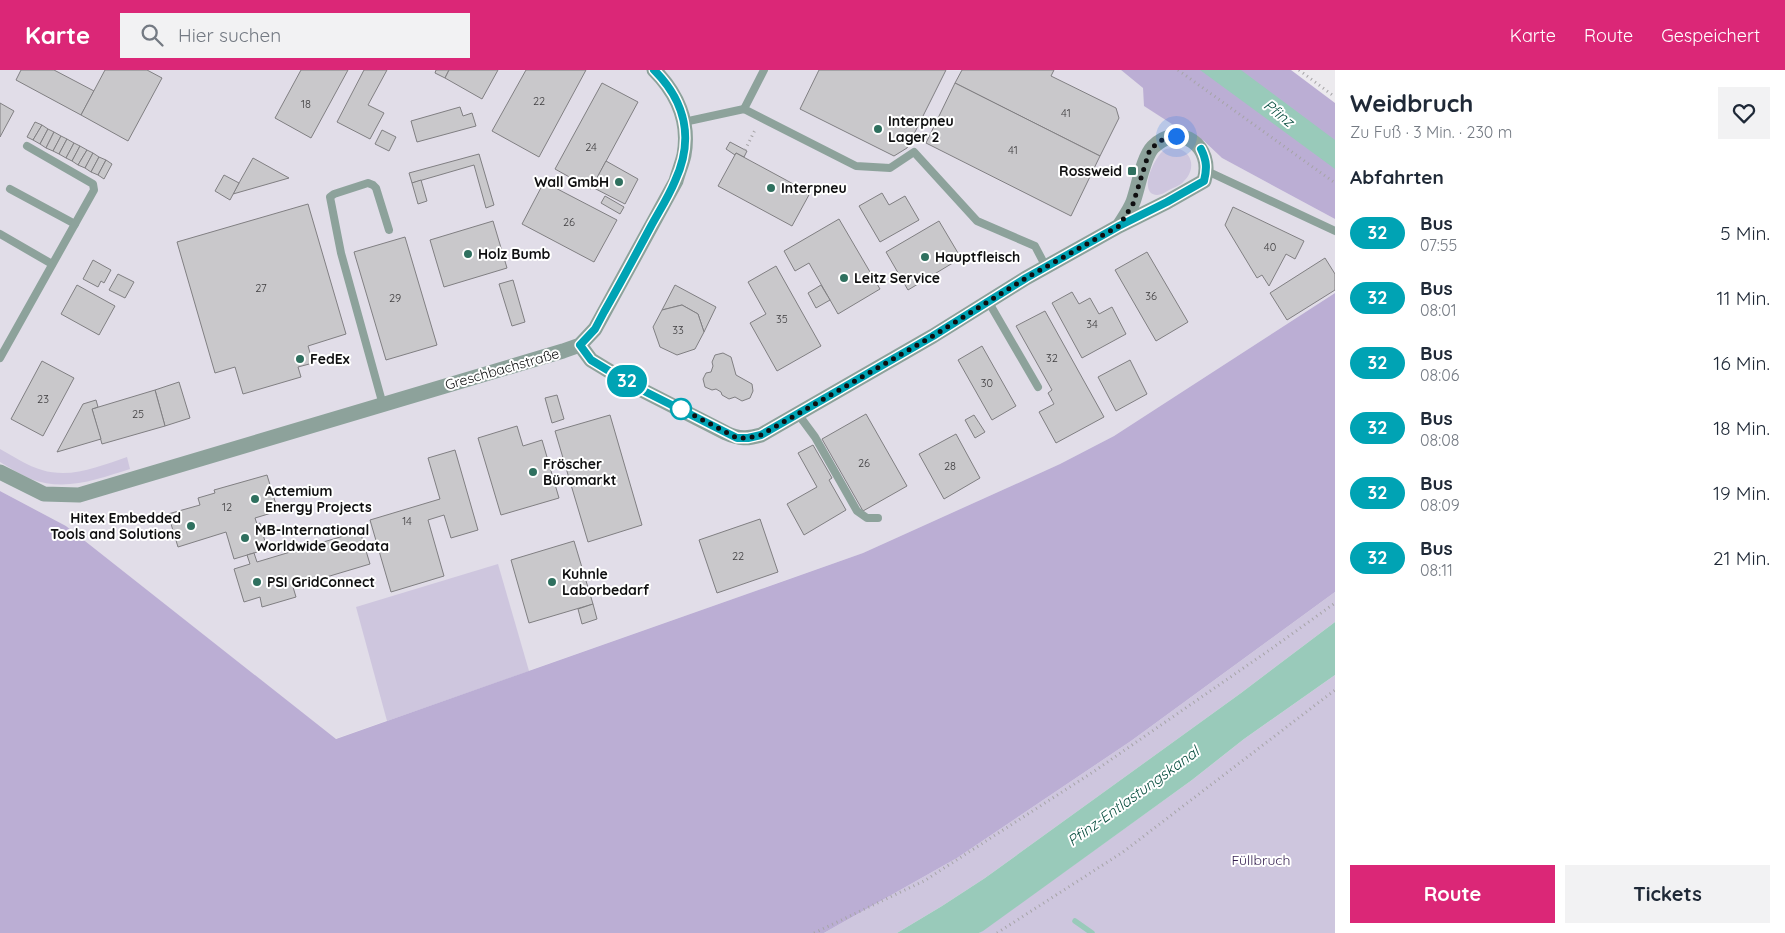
<!DOCTYPE html>
<html lang="de">
<head>
<meta charset="utf-8">
<style>
  body { margin:0; font-family:Quicksand,sans-serif; background:#f2f2f3; color:#1f2937; height:100vh; display:flex; flex-direction:column; font-size:19px; white-space:nowrap }
  * { box-sizing:border-box; margin:0 }
  p { font-size:16px; color:#747a83 }
  .icon { flex:none; width:28px; height:28px; fill:none; stroke:currentColor; stroke-width:2; stroke-linecap:round; stroke-linejoin:round }
  .map { position:relative; flex:1; overflow:hidden }
  .panel { display:flex; flex-direction:column; background:#fff; width:450px }
  .panel>* { flex:none }
  .badge { padding:0 10px; border-radius:16px; font-size:18px; line-height:32px }
  .you { position:absolute; width:25px; height:25px; margin:-12px; border:4px solid #fff; border-radius:50%; background:#1a73e8; box-shadow:0 0 0 8px #1a73e833 }
  .map>.badge { position:absolute; translate:-50% -50%; box-shadow:0 0 0 2px #fff }
  h2 { padding:0 15px; font-size:19px; line-height:45px }
  .round { display:grid; place-items:center; flex:none; width:52px; height:52px; border-radius:0px; background:#f2f2f3 }
  .summary { display:flex; align-items:center; justify-content:space-between; height:85px; padding:0 15px }
  h1 { font-size:24px; font-weight:800; line-height:38px }
  .cta { display:flex; gap:10px; margin-top:auto; padding:10px 15px }
  .cta a { flex:1; height:58px; border-radius:0px; background:#db2777; color:#fff; font-size:20px; font-weight:800; line-height:58px; text-align:center }
  .cta a+a { background:#f2f2f3; color:#1f2937 }
  ul { padding:0; list-style:none }
  li { display:flex; align-items:center; gap:15px; height:65px; padding:0 15px }
  li div { flex:1 }
  li b { display:block; font-size:19px }
  li em { font-style:normal }
  li .badge { min-width:55px; font-weight:700; text-align:center }
  header { display:flex; align-items:center; gap:30px; box-sizing:border-box; height:70px; padding:0 25px; background:#db2777; color:#fff }
  header strong { font-size:24px }
  nav { display:flex; gap:28px; margin-inline-start:auto; font-size:18px }
  .search { width:350px; height:45px; background:#f2f2f3; display:flex; align-items:center; gap:12px; box-sizing:border-box; padding:0 18px; border-radius:0px; color:#747a83; font-size:19px }
  main { display:flex; flex:1; min-height:0 }
  .map>svg:first-child { display:block }
  .built { fill:#e1dde8 }
  .green { fill:#cec6de }
  .forest { fill:#bbaed4 }
  .water { fill:#99caba }
  .lines { fill:none; stroke-linecap:round; stroke-linejoin:round }
  .stream { stroke:#99caba; stroke-width:5.5 }
  .building { fill:#c9c8cb; stroke:#807f82 }
  .path { stroke:#a6a4a7; stroke-width:3; stroke-dasharray:1 4; stroke-linecap:butt }
  .lane { stroke:#8da29b; stroke-width:8 }
  .street { stroke:#8da29b; stroke-width:15 }
  .line-casing { stroke:#fff; stroke-width:11 }
  .line { stroke:#00a3b4; stroke-width:8 }
  .walk { stroke:#0f0f10; stroke-width:5; stroke-dasharray:0 9 }
  .poi-dot { fill:#2f705f; stroke:#fff; stroke-width:2 }
  .stop-dot { fill:#fff; stroke:#00a3b4; stroke-width:2.5 }
  .labels { text-anchor:middle; dominant-baseline:central; stroke-width:4; stroke-linejoin:round; paint-order:stroke }
  .number-label { font-size:11px; fill:#3e3d3f }
  .poi-label { font-size:14px; font-weight:bold; fill:#0f0f10; stroke:#fff; text-anchor:start }
  .street-label { font-size:14px; fill:#0f0f10; stroke:#fff }
  .park-label { font-size:14px; fill:#341f4f; stroke:#fff }
  .water-label { font-size:15px; font-style:italic; fill:#084e3f; stroke:#fff }
</style>
</head>
<body>
<header>
<strong>Karte</strong>
<div class="search"><svg class="icon" aria-label="search" viewBox="0 0 24 24"><circle cx="10" cy="10" r="6"/><path d="M15 15l6 6"/></svg>Hier suchen</div>
<nav><a>Karte</a><a>Route</a><a>Gespeichert</a></nav>
</header>
<main>
<div class="map">
<svg width="1335" height="863" viewBox="0 0 1335 863">
  <rect width="100%" height="100%" fill="#eceaee"/>
  <path class="built" d="M0,0H1121L1143,18L1145,36L1178,58L1189,61L1204,71L1222,88L1335,149V223L1114,366L1060,394L863,483L335,669L66,456L0,421Z"/>
  <g class="green">
    <path d="M1174,78C1192,79 1197,99 1184,111C1181,115 1175,117 1171,119C1167,121 1162,125 1157,125C1137,124 1155,84 1166,79C1169,78 1172,78 1174,78Z"/>
    <path d="M0,379C14,387 28,396 42,400C71,409 100,396 127,387L130,399C98,409 65,422 31,409C20,404 10,398 0,392Z"/>
    <path d="M498,494L529,601L387,651L356,537Z"/>
    <path d="M1335,522V552L1241,623L985,808L942,836L897,863H824L957,788L1131,671Z"/>
    <path d="M1335,605V863H979L1192,710L1244,669Z"/>
  </g>
  <g class="forest">
    <path d="M1121,0H1291L1335,33V149L1222,88L1204,71L1189,61L1178,58L1144,36L1143,18Z"/>
    <path d="M1335,223V522L1131,671L957,788L824,863H0V421L66,456L336,669L863,483L1060,394L1114,366Z"/>
  </g>
  <g class="water">
    <path d="M1200,0H1241L1335,70V99Z"/>
    <path d="M1335,552V605L1244,669L1192,710L983,861L979,863H897L942,836L985,808L1241,623Z"/>
  </g>
  <g class="lines">
    <path class="stream" d="M1075,851L1092,863"/>
  </g>
  <g class="building">
    <path d="M21,0H54L94,21L81,45L16,10Z"/>
    <path d="M105,0H147L162,8L128,71L81,45Z"/>
    <path d="M301,0H348L311,68L275,48Z"/>
    <path d="M364,0H387L368,35L384,43L370,69L337,52Z"/>
    <path d="M436,0H449L445,8L435,3Z"/>
    <path d="M449,0H498L482,29L445,8Z"/>
    <path d="M526,0H586L539,87L492,61Z"/>
    <path d="M819,0H946L907,78L894,86L800,39Z"/>
    <path d="M962,0H1054L1051,6L1116,38L1119,48L1100,86L955,13Z"/>
    <path d="M602,13L638,32L591,119L555,99Z"/>
    <path d="M955,13L1100,86L1071,146L926,73Z"/>
    <path d="M0,33L14,41L0,67Z"/>
    <path d="M460,37L463,46L472,43L476,56L417,72L411,51Z"/>
    <path d="M35,52L42,55L33,70L27,67Z"/>
    <path d="M42,55L48,59L40,74L33,70Z"/>
    <path d="M48,59L54,62L46,78L40,74Z"/>
    <path d="M382,60L396,67L389,81L375,74Z"/>
    <path d="M54,62L61,66L53,81L46,78Z"/>
    <path d="M61,66L67,69L59,84L53,81Z"/>
    <path d="M67,69L74,73L66,88L59,84Z"/>
    <path d="M730,72L747,81L744,87L736,83L735,85L726,79Z"/>
    <path d="M74,73L80,76L72,91L66,88Z"/>
    <path d="M80,76L87,80L78,95L72,91Z"/>
    <path d="M87,80L93,83L85,98L78,95Z"/>
    <path d="M93,83L99,87L91,102L85,98Z"/>
    <path d="M736,83L810,123L792,156L718,116Z"/>
    <path d="M479,84L494,135L486,138L474,95L412,113L409,103Z"/>
    <path d="M99,87L106,90L98,105L91,102Z"/>
    <path d="M253,88L289,108L233,124L239,113Z"/>
    <path d="M106,90L112,94L104,109L98,105Z"/>
    <path d="M606,91L638,109L625,134L592,117Z"/>
    <path d="M224,105L239,113L230,130L215,121Z"/>
    <path d="M421,110L427,131L418,134L412,113Z"/>
    <path d="M544,112L617,150L594,192L522,154Z"/>
    <path d="M882,123L889,135L905,126L919,150L880,172L859,136Z"/>
    <path d="M605,126L624,137L620,144L601,133Z"/>
    <path d="M308,134L346,264L308,276L313,293L298,297L301,307L243,324L235,297L215,303L177,172Z"/>
    <path d="M1233,137L1304,171L1295,189L1286,184L1269,216L1262,205L1257,208L1225,155Z"/>
    <path d="M839,149L880,219L838,244L809,193L795,201L784,181Z"/>
    <path d="M493,151L507,198L444,217L430,170Z"/>
    <path d="M939,151L961,188L908,220L886,182Z"/>
    <path d="M405,167L437,275L386,290L354,182Z"/>
    <path d="M1147,182L1188,252L1156,271L1115,200Z"/>
    <path d="M1325,188L1335,204V220L1287,250L1270,223Z"/>
    <path d="M93,190L111,200L104,213L101,211L98,217L83,209Z"/>
    <path d="M776,196L821,276L777,301L750,253L766,244L748,212Z"/>
    <path d="M118,204L134,212L125,228L109,220Z"/>
    <path d="M513,210L525,252L512,256L499,214Z"/>
    <path d="M77,215L115,236L99,265L61,244Z"/>
    <path d="M675,215L716,237L704,262L698,244L682,235L662,240Z"/>
    <path d="M821,215L830,230L816,238L808,223Z"/>
    <path d="M1072,222L1079,234L1090,228L1099,244L1112,237L1126,264L1082,288L1052,233Z"/>
    <path d="M682,235L698,244L704,262L695,279L677,285L660,277L653,257L662,240Z"/>
    <path d="M1045,241L1104,347L1056,373L1039,342L1054,334L1048,323L1052,320L1016,256Z"/>
    <path d="M982,276L1016,336L992,350L958,290Z"/>
    <path d="M723,283L731,287L736,305L752,314L753,321L750,328L742,331L735,327L729,329L722,325L721,322L716,319L712,320L705,317L703,309L706,303L711,302L713,296L712,292L715,285Z"/>
    <path d="M1130,290L1147,324L1116,341L1098,307Z"/>
    <path d="M42,291L74,308L43,366L11,349Z"/>
    <path d="M179,312L190,348L165,356L155,320Z"/>
    <path d="M155,320L165,356L102,374L92,339Z"/>
    <path d="M557,325L564,349L552,353L545,328Z"/>
    <path d="M96,330L98,337L92,339L101,369L57,382L83,334Z"/>
    <path d="M866,344L907,416L863,441L822,369Z"/>
    <path d="M610,345L642,455L588,472L555,361Z"/>
    <path d="M974,345L985,362L975,368L965,350Z"/>
    <path d="M517,356L523,376L542,370L559,428L501,445L478,368Z"/>
    <path d="M956,364L980,408L944,429L919,384Z"/>
    <path d="M813,375L832,408L829,410L846,440L804,465L787,434L817,417L798,383Z"/>
    <path d="M455,380L478,460L451,468L444,445L428,450L444,506L391,522L370,450L440,429L428,388Z"/>
    <path d="M267,405L278,441L255,448L257,454L260,453L267,479L234,489L226,462L178,477L168,444L200,435L198,428L215,423L214,420Z"/>
    <path d="M760,449L778,502L717,523L699,470Z"/>
    <path d="M360,461L370,494L293,517L296,527L262,537L260,527L244,532L234,499L250,494L247,485L254,483L257,492Z"/>
    <path d="M574,471L593,534L529,553L511,490Z"/>
    <path d="M593,534L597,549L582,554L578,539Z"/>
  </g>
  <g class="lines">
    <g class="path">
      <path d="M1178,0L1335,113"/>
      <path d="M1299,0L1335,27"/>
      <path d="M745,80L756,58"/>
      <path d="M814,863L924,811L1093,702L1271,579L1335,533"/>
      <path d="M997,863L1123,782L1335,620"/>
    </g>
    <g class="lane">
      <path d="M744,39L764,0"/>
      <path d="M684,52L744,39L856,96L890,98L914,82L977,151L1035,176L1046,197"/>
      <path d="M1207,101L1335,161"/>
      <path d="M10,119L75,154"/>
      <path d="M0,164L52,194"/>
      <path d="M988,231L1038,317"/>
      <path d="M0,288L94,120L93,114L27,76"/>
      <path d="M383,335L341,183L330,127L334,124L368,113L373,115L376,118L389,160"/>
      <path d="M798,344L815,367L857,441L867,448H878"/>
    </g>
    <g class="street">
      <path d="M580,275L591,290L634,316L726,363C739,369 748,369 761,365L933,266L1026,208L1119,156L1167,132L1204,111C1215,76 1179,51 1153,77C1143,87 1138,119 1133,132C1130,140 1124,148 1119,156"/>
      <path d="M0,402L44,424L79,425L563,281L580,275L595,259L676,111C678,103 682,94 684,85C690,52 677,23 654,0"/>
    </g>
  </g>
  <g class="lines">
    <g class="line-casing">
      <path id="line" d="M654,0C686,32 694,70 675,111C668,128 658,143 650,158C635,186 620,214 604,242L595,259L580,275L591,290L634,316L737,368H748L761,365L933,266L1026,208L1119,156L1167,132L1204,111C1207,99 1207,91 1201,79"/>
    </g>
    <use href="#line" class="line"/>
    <path class="walk" d="M681,339L680,338L737,368H748L761,365L933,266L1026,208L1119,156L1133,134L1150,79L1162,70L1176,66"/>
  </g>
  <g class="poi-dot">
    <circle cx="878" cy="59" r="5"/>
    <rect x="1127" y="96" width="10" height="10" rx="2.5"/>
    <circle cx="619" cy="112" r="5"/>
    <circle cx="771" cy="118" r="5"/>
    <circle cx="468" cy="184" r="5"/>
    <circle cx="925" cy="187" r="5"/>
    <circle cx="844" cy="208" r="5"/>
    <circle cx="300" cy="289" r="5"/>
    <circle cx="533" cy="402" r="5"/>
    <circle cx="255" cy="429" r="5"/>
    <circle cx="191" cy="456" r="5"/>
    <circle cx="245" cy="468" r="5"/>
    <circle cx="257" cy="512" r="5"/>
    <circle cx="552" cy="512" r="5"/>
  </g>
  <circle class="stop-dot" cx="681" cy="339" r="10"/>
  <g class="labels">
    <g class="number-label">
      <text x="539" y="31">22</text>
      <text x="306" y="34">18</text>
      <text x="1066" y="43">41</text>
      <text x="591" y="77">24</text>
      <text x="1013" y="80">41</text>
      <text x="569" y="152">26</text>
      <text x="1270" y="177">40</text>
      <text x="261" y="218">27</text>
      <text x="1151" y="226">36</text>
      <text x="395" y="228">29</text>
      <text x="782" y="249">35</text>
      <text x="1092" y="254">34</text>
      <text x="678" y="260">33</text>
      <text x="1052" y="288">32</text>
      <text x="987" y="313">30</text>
      <text x="43" y="329">23</text>
      <text x="138" y="344">25</text>
      <text x="864" y="393">26</text>
      <text x="950" y="396">28</text>
      <text x="227" y="437">12</text>
      <text x="407" y="451">14</text>
      <text x="738" y="486">22</text>
    </g>
    <g class="poi-label">
      <text x="888" y="51">Interpneu<tspan x="888" dy="16">Lager 2</tspan></text>
      <text x="1122" y="101" text-anchor="end">Rossweid</text>
      <text x="609" y="112" text-anchor="end">Wall GmbH</text>
      <text x="781" y="118">Interpneu</text>
      <text x="478" y="184">Holz Bumb</text>
      <text x="935" y="187">Hauptfleisch</text>
      <text x="854" y="208">Leitz Service</text>
      <text x="310" y="289">FedEx</text>
      <text x="543" y="394">Fröscher<tspan x="543" dy="16">Büromarkt</tspan></text>
      <text x="265" y="421">Actemium<tspan x="265" dy="16">Energy Projects</tspan></text>
      <text x="181" y="448" text-anchor="end">Hitex Embedded<tspan x="181" dy="16">Tools and Solutions</tspan></text>
      <text x="255" y="460">MB-International<tspan x="255" dy="16">Worldwide Geodata</tspan></text>
      <text x="562" y="504">Kuhnle<tspan x="562" dy="16">Laborbedarf</tspan></text>
      <text x="267" y="512">PSI GridConnect</text>
    </g>
    <g class="street-label">
      <text transform="translate(502 299) rotate(-16)">Greschbachstraße</text>
    </g>
    <g class="park-label">
      <text x="1261" y="790">Füllbruch</text>
    </g>
    <g class="water-label">
      <text transform="translate(1279 43) rotate(38)">Pfinz</text>
      <text transform="translate(1133 726) rotate(-36)">Pfinz-Entlastungskanal</text>
    </g>
  </g>
</svg>
<div class="you" style="left:1176px;top:66px"></div>
<b class="badge" style="left:627px;top:311px;background:#00a3b4;color:#fff">32</b>
</div>
<section class="panel">
<div class="summary"><div><h1>Weidbruch</h1><p>Zu Fuß · 3 Min. · 230 m</p></div><a class="round"><svg class="icon" aria-label="heart" viewBox="0 0 24 24"><path d="M12 20l-8-8c-3-5 5-10 8-4 3-6 11-1 8 4z"/></svg></a></div>
<h2>Abfahrten</h2>
<ul>
<li><span class="badge" style="background:#00a3b4;color:#fff">32</span><div><b>Bus</b><p>07:55</p></div><em>5 Min.</em></li>
<li><span class="badge" style="background:#00a3b4;color:#fff">32</span><div><b>Bus</b><p>08:01</p></div><em>11 Min.</em></li>
<li><span class="badge" style="background:#00a3b4;color:#fff">32</span><div><b>Bus</b><p>08:06</p></div><em>16 Min.</em></li>
<li><span class="badge" style="background:#00a3b4;color:#fff">32</span><div><b>Bus</b><p>08:08</p></div><em>18 Min.</em></li>
<li><span class="badge" style="background:#00a3b4;color:#fff">32</span><div><b>Bus</b><p>08:09</p></div><em>19 Min.</em></li>
<li><span class="badge" style="background:#00a3b4;color:#fff">32</span><div><b>Bus</b><p>08:11</p></div><em>21 Min.</em></li>
</ul>
<div class="cta"><a>Route</a><a>Tickets</a></div>
</section>
</main>
</body>
</html>
